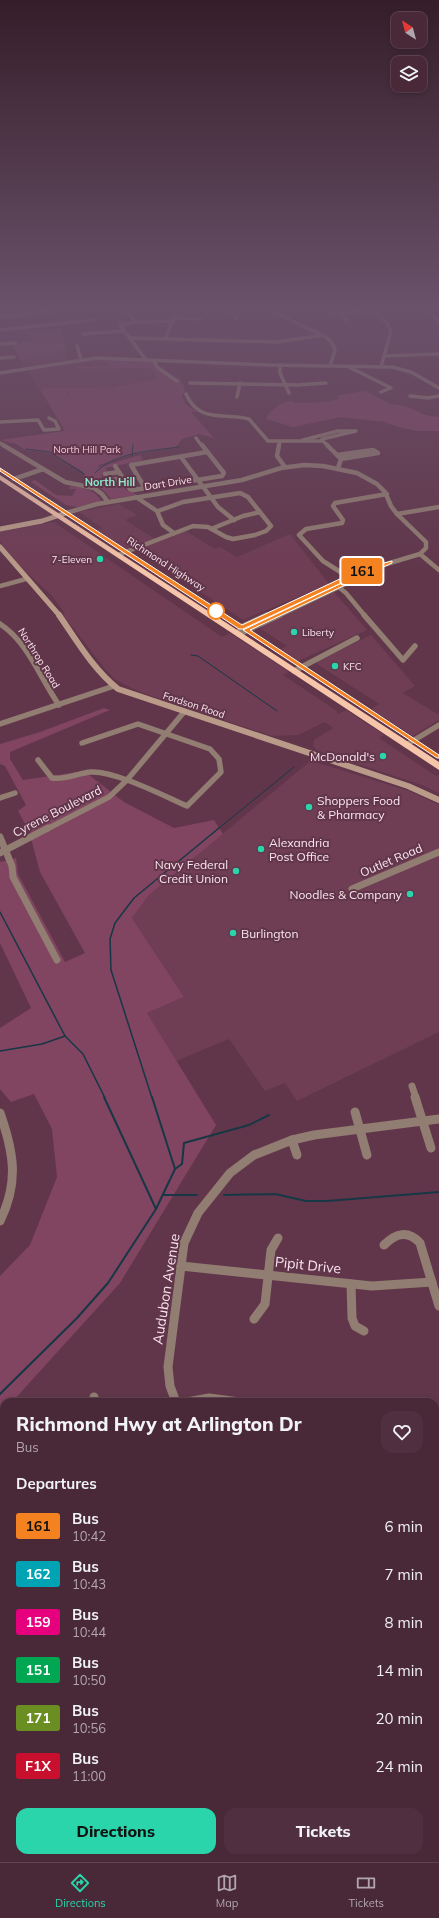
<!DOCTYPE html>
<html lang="en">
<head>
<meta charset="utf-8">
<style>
  body { margin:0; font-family:Mulish,sans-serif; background:#503040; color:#f1f3f6; height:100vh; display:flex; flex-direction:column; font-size:15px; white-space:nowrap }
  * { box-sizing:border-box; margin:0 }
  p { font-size:13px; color:#b1a6ae }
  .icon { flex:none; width:22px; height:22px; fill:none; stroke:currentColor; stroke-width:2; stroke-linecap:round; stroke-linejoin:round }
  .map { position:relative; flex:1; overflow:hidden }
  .sheet { position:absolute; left:0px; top:1398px; width:439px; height:464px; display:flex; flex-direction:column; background:#492838; border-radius:12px 12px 0 0; box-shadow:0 2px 6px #0003,0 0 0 1px #614453 }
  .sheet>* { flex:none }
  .badge { padding:0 8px; border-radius:3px; font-size:14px; line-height:26px }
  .needle { width:26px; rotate:324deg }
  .fabs { position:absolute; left:391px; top:12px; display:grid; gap:8px }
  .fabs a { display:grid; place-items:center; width:36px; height:36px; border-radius:8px; background:#492838; box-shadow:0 2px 6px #0003,0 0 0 1px #614453; font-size:20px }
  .map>.badge { position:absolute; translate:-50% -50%; box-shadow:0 0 0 2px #fff }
  h2 { padding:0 16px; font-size:15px; line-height:36px }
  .round { display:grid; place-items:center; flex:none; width:42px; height:42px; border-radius:12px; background:#503040 }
  .headline { display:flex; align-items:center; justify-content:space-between; height:68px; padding:0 16px }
  h1 { font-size:19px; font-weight:800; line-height:30px }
  .button { display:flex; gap:8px; margin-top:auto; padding:8px 16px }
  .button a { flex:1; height:46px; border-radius:12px; background:#2ad5ac; color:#111; font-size:16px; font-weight:800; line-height:46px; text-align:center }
  .button a+a { background:#503040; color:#f1f3f6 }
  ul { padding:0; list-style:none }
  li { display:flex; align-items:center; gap:12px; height:48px; padding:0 16px }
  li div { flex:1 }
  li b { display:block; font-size:15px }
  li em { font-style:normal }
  li .badge { min-width:44px; font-weight:700; text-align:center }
  .dock { display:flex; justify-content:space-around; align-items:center; height:56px; border-top:1px solid #614453; background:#492838; font-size:11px; color:#b1a6ae }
  .dock a { display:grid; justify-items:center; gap:2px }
  .dock .active { color:#2ad5ac }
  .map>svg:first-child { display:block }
  .built { fill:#6f3d54 }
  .green { fill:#814461 }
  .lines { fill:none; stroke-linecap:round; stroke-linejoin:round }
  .stream-far2 { stroke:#173746; stroke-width:1 }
  .stream-far1 { stroke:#173746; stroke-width:1.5 }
  .stream { stroke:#173746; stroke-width:2 }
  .street-far5 { stroke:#917d71; stroke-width:3.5 }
  .street-far4 { stroke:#917d71; stroke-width:4.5 }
  .street-far3 { stroke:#917d71; stroke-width:5.5 }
  .street-far2 { stroke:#917d71; stroke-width:7 }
  .street-far1 { stroke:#917d71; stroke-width:9 }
  .street { stroke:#917d71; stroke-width:12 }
  .secondary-far1 { stroke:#ba9b89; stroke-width:5 }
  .secondary { stroke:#ba9b89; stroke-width:6 }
  .highway { fill:#f6c6aa; fill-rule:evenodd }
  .line { fill:#f58220; stroke:#fff }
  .poi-dot { fill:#2ad5ac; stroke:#61364a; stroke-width:1.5 }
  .stop-dot { fill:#fff; stroke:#f58220; stroke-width:2 }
  .labels { text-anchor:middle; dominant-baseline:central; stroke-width:4; stroke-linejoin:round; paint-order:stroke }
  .far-park-label { font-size:10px; fill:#f4c6d9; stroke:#61364a }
  .far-street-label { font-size:10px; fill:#fbe5ee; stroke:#61364a }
  .far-poi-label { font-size:10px; fill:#fbe5ee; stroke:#61364a; text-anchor:start }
  .far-neighbourhood-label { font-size:11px; font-weight:bold; fill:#8cebcd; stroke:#61364a }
  .poi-label { font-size:12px; fill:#fbe5ee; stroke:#61364a; text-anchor:end }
  .street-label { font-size:12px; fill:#fbe5ee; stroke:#61364a }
  .near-street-label { font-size:14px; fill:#fbe5ee; stroke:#61364a }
</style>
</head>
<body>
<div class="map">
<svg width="439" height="1862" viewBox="0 0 439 1862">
  <rect width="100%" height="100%" fill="#61364a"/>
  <g class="built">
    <path d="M66,350L68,360L27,369L21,360Z"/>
    <path d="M83,360L146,361L191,412L65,431L29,371Z"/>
    <path d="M119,504L137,515L125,520L155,539L127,550L117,543L122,541L115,542L97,530L102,528L79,512Z"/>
    <path d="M54,522L222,637L230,633L289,672L283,675L337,711L338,714L346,710L384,735L379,738L436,776L439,775V793L422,785L318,751L313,746L314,740L333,728L325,722L298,735L272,736L140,692L116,680L106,670L63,615L65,614L52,596L20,566L0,542V532Z"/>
    <path d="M184,530L215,549L220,547L237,557L290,534L329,584L243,620L137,549Z"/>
    <path d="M334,592L367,630L298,661L279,650L287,646L261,629L260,627Z"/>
    <path d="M371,635L415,686L403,693L439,715V720L413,736L371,709L379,704L317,664V662Z"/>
    <path d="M309,760L409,791L439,805V1032L297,1101L285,1083L265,1091L229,1039L176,1061L147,1013L184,997L132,918L149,895L308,763Z"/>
  </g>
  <g class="green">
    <path d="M61,329L66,350L21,360L10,344H19L21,342H18L32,340L27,332Z"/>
    <path d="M96,359L153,362L156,368L177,379L179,378L185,389L184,394L182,395L185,404L197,412H191L214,438L199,434L182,439L176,447L131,455L99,465L97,471L99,467L140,455L143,460L106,468L108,473L102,474V481L92,485L88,484L94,478L84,476L85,474L82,471L50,453L26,450L16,444L0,440L65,431L40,389L69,388L67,395H64L75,400L68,396L70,388L113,387L112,393L114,387L139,382L156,381L155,374L150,368L80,369L73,365L80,367H108V363L105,362H78Z"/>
    <path d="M365,391L391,404L406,406L425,415L439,417V431H417L398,427L385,422L341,417L293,427L266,419C271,409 281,402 292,401L294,403L326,402L338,399L339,395Z"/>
    <path d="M35,480L56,495L72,496L76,489H69L70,486C83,488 94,488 101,501L77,507L66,505L31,482Z"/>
    <path d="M114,482L118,488L124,487L126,490L132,491L136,495L111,499L105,492L97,486Z"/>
    <path d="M104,708L110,710L10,752V759L23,780L84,771L124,802L174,828L214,820L223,834L149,895L132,918L184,997L147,1013L216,1125L120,1283L12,1402H4V1411L0,1416V1276L30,1245L57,1177L52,1129L34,1094L11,1102L0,1089V1028L31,1008L0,943V862L16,858L18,874L65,962L85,953L40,872L29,831L18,811L26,805L5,766L0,764V744L40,732Z"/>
  </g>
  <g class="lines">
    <g class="stream-far2">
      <path d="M26,449L50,452L84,474"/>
      <path d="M132,456L133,444"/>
      <path d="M95,473C115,452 151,451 178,447"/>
      <path d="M191,655L198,656L277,711"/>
      <path d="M218,829L294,767"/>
    </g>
    <g class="stream-far1">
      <path d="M0,912L65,1036L83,1054L105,1098"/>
      <path d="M0,1051L42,1044L65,1036"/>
      <path d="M152,1098L111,970L110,939L115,923L134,898L219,828"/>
    </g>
    <g class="stream">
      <path d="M104,1097L156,1209"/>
      <path d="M152,1097L175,1169"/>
      <path d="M164,1195H197"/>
      <path d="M224,1195L275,1194L306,1201H327L439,1192"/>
      <path d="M0,1394L77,1318L108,1283L156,1209L175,1169L182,1164L184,1143L249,1125L269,1115"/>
    </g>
    <g class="street-far5">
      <path d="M126,311L136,322"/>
      <path d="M229,311L237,318"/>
      <path d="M272,311L326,337L332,343L335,350L330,366"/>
      <path d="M374,311L387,323L391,331L381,367"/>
      <path d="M430,311L439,323"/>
      <path d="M330,314L363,311"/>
      <path d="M340,314L347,321"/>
      <path d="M0,317L52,311"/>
      <path d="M174,318L201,319"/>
      <path d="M0,330L93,320"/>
      <path d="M83,334L124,331"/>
      <path d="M130,338L277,342L323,335"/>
      <path d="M166,338L176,311"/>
      <path d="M0,344L16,343"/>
      <path d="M77,346L81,359"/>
      <path d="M384,356L439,354"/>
      <path d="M0,358L14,357"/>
      <path d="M146,360L120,325L136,322L173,321"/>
      <path d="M154,361L157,367L177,381"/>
      <path d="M280,365V373L289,393"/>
      <path d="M349,367L391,388L381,392"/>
      <path d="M0,373L96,358L269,365L392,367L411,372L439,388"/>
      <path d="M190,383L297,385L326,383"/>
      <path d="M186,394C199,424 225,412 249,419L268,441H323L328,446"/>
      <path d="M410,396L428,398L439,396"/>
      <path d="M237,397L240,383"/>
      <path d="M0,422L38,420L44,430L59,429L55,421L49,418"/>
      <path d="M196,438L202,446"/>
      <path d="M303,440L338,431H356L322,439"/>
      <path d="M0,443L5,446"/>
      <path d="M279,446L280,442"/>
    </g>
    <g class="street-far4">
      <path d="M3,445L65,482L94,488L102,494L108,502"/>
      <path d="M279,445L277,456L285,467"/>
      <path d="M327,445L341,459L338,468"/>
      <path d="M337,455L373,450L378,453L341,459"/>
      <path d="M181,457L218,507L234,520"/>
      <path d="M115,466L130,489L133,490L222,476L224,473L202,445"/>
      <path d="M105,474L119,472"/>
      <path d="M14,479L43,469"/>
      <path d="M91,487L102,482L123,478"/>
      <path d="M145,488L131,465L207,452"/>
      <path d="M136,497L157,511L163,525L174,533"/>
      <path d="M66,513L97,504L242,480L281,468L304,465L323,466L357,473L377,484L385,492L391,506L397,514L426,542V548L420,554L363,571L265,616"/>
      <path d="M397,514L439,507"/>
      <path d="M211,529L243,516L260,512"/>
      <path d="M420,554L439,570"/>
      <path d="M118,555L193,526L208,527L226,537L233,539L255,535L266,531L271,526L248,497L240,493L183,502L158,511"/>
      <path d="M353,580L323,561L299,535L306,529L342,523L343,520L333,506L335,503L387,494"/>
      <path d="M336,585L346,593L365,616"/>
      <path d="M0,586L26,579"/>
      <path d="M278,616L371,572"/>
    </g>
    <g class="street-far3">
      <path d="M364,615L403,660L415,646"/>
      <path d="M0,624C28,642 40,678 59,705"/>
      <path d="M238,634L241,627L267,615"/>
      <path d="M239,634L280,615"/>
      <path d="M294,671L357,638"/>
      <path d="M0,724L114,686"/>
      <path d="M406,745L439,725"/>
      <path d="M38,760L52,778C66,780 78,773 91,772C116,771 164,796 187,806L221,772L219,759L210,749L138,724L82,743"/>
      <path d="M0,798L15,793"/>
      <path d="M47,829L109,797L127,780L184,712"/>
    </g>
    <g class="street-far2">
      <path d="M0,837L12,866L13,877L57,960"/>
      <path d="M0,853L48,828"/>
      <path d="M352,889L439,852"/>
      <path d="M412,1086L416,1098"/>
    </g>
    <g class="street-far1">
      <path d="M415,1097L431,1148"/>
      <path d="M355,1112L367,1155"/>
      <path d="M0,1113C14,1153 19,1182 0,1221"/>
      <path d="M292,1140L297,1155"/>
      <path d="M384,1245C396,1233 408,1230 420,1243L439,1306"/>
      <path d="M181,1266L372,1286L432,1282"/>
      <path d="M351,1284L352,1318L355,1326L364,1331"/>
      <path d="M254,1319L265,1304L271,1250L278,1238"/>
      <path d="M94,1397V1402"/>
      <path d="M176,1402L170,1386L168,1367L184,1243L198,1213L230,1173L254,1155L292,1140L314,1135L439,1119"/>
      <path d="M187,1402L209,1398L240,1402"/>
      <path d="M435,1433L439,1434"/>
    </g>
    <g class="street">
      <path d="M435,1484L439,1479"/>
      <path d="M435,1503L439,1508"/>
      <path d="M435,1599L439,1603"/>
      <path d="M0,1613L4,1608"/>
      <path d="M435,1731L439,1735"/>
      <path d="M435,1805L439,1795"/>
      <path d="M167,1858L170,1862"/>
      <path d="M425,1858L431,1862"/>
    </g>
    <g class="secondary-far1">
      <path d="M0,529L42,521L66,513"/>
      <path d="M0,547L60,616"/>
    </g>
    <path class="secondary" d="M59,615C77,641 93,669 118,689L408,786L439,800"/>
    <path class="highway" d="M0,475L439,762V770L0,480Z"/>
  </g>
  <linearGradient id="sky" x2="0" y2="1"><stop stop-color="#351e29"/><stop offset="0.54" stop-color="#6a526b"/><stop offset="1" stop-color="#6a526b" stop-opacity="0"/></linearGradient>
  <rect width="439" height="572" fill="url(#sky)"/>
  <path class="line" d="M0,468L242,625L361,569L392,561V563L250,630L439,755V758H437L243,630L367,571L243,629H239L0,471Z"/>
  <g class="poi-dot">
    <circle cx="100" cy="559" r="4"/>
    <circle cx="294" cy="632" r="4"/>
    <circle cx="335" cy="666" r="4"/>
    <circle cx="383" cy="756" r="4"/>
    <circle cx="309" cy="807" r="4"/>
    <circle cx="261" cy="849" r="4"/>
    <circle cx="236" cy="871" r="4"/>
    <circle cx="410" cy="894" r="4"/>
    <circle cx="233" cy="933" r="4"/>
  </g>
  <circle class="stop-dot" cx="216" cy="611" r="8"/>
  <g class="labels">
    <g class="far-park-label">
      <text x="87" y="449">North Hill Park</text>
    </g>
    <g class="far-street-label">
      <text transform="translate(168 483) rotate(-9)">Dart Drive</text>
      <text transform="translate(166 564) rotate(33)">Richmond Highway</text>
      <text transform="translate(39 658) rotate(58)">Northrop Road</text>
      <text transform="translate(194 705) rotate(18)">Fordson Road</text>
    </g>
    <g class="far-poi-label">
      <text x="92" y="559" text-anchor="end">7-Eleven</text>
      <text x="302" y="632">Liberty</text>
      <text x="343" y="666">KFC</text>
    </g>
    <g class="far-neighbourhood-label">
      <text x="110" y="482">North Hill</text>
    </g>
    <g class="poi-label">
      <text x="375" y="756">McDonald's</text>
      <text x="317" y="800" text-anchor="start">Shoppers Food<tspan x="317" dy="14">&amp; Pharmacy</tspan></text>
      <text x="269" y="842" text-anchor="start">Alexandria<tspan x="269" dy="14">Post Office</tspan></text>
      <text x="228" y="864">Navy Federal<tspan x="228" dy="14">Credit Union</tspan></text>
      <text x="402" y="894">Noodles &amp; Company</text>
      <text x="241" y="933" text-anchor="start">Burlington</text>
    </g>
    <g class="street-label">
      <text transform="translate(57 811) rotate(-27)">Cyrene Boulevard</text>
      <text transform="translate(391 860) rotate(-23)">Outlet Road</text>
    </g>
    <g class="near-street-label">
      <text transform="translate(308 1265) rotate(6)">Pipit Drive</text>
      <text transform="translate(166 1289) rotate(-81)">Audubon Avenue</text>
    </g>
  </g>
</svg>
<div class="fabs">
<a><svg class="needle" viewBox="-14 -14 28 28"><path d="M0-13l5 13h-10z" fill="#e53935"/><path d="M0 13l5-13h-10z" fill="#b1a6ae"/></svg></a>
<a><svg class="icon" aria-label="layers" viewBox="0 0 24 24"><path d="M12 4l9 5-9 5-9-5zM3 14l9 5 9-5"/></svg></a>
</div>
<b class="badge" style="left:362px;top:571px;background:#f58220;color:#111">161</b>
<section class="sheet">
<div class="headline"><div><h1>Richmond Hwy at Arlington Dr</h1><p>Bus</p></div><a class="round"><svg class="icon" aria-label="heart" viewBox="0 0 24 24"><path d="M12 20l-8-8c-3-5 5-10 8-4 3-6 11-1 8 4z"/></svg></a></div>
<h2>Departures</h2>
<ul>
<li><span class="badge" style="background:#f58220;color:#111">161</span><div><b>Bus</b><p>10:42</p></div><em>6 min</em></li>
<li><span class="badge" style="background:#00a3b4;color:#fff">162</span><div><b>Bus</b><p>10:43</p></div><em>7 min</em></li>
<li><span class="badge" style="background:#e6007e;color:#fff">159</span><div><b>Bus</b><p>10:44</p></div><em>8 min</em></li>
<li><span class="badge" style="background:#00a651;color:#fff">151</span><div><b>Bus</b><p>10:50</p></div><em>14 min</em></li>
<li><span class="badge" style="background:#6b8e23;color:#fff">171</span><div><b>Bus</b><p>10:56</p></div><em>20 min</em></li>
<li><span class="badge" style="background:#c8102e;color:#fff">F1X</span><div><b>Bus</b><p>11:00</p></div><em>24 min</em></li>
</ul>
<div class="button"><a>Directions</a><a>Tickets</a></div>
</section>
</div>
<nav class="dock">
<a class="active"><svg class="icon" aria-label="directions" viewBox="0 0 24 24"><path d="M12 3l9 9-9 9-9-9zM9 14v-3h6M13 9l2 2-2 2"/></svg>Directions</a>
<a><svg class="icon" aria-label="map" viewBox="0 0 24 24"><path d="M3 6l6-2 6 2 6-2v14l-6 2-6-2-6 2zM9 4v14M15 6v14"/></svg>Map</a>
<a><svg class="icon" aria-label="tickets" viewBox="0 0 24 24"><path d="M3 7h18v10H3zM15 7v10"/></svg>Tickets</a>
</nav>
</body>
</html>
